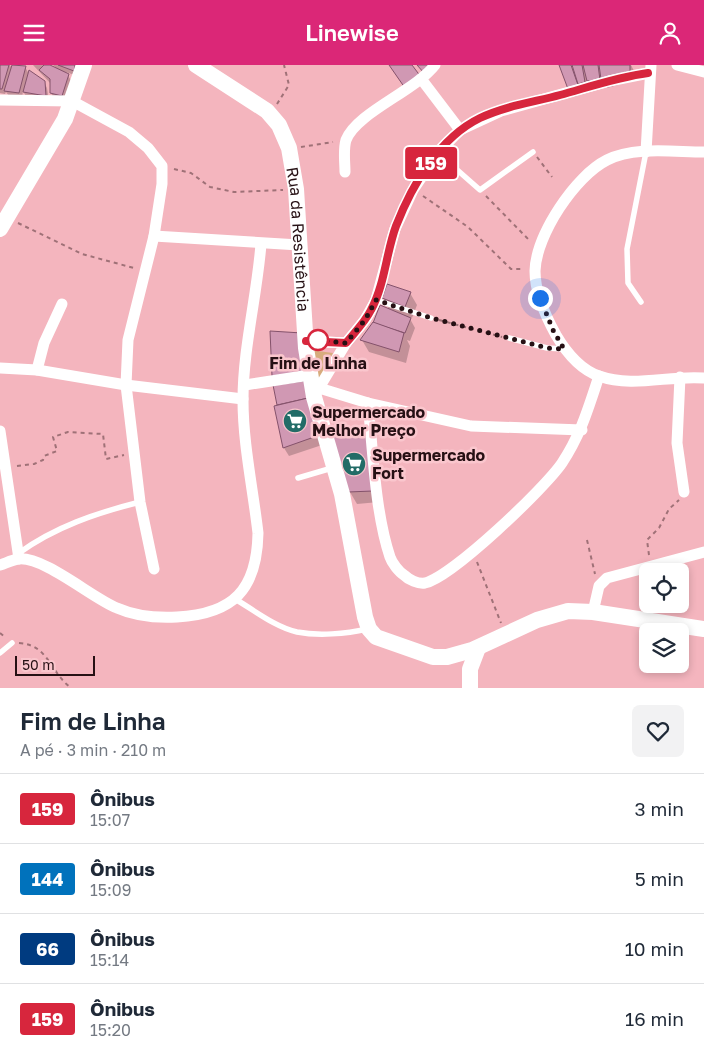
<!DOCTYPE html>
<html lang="pt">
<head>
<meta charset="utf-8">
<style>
  body { margin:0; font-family:"Golos Text",sans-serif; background:#f2f2f3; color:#1f2937; height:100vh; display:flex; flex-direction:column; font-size:19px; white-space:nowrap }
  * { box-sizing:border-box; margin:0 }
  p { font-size:16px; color:#747a83 }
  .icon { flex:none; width:28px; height:28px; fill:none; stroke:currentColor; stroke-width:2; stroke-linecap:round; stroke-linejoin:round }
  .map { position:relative; height:623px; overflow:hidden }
  .details { display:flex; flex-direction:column; background:#fff; flex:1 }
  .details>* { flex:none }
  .badge { padding:0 10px; border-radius:4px; font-size:18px; line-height:32px }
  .tools { position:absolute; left:639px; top:498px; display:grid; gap:10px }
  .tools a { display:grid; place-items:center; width:50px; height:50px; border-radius:8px; background:#fff; box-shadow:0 2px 8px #0003; font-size:25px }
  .scale { position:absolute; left:15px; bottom:12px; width:80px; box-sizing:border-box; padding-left:5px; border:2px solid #261014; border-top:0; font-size:14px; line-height:18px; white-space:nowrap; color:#261014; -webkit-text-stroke:4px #fac6cd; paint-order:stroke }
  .you { position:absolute; width:25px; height:25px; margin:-12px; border:4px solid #fff; border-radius:50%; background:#1a73e8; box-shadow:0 0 0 8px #1a73e833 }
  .map>.badge { position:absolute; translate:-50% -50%; box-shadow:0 0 0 2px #fff }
  .round { display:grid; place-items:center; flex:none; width:52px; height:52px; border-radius:8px; background:#f2f2f3 }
  .overview { display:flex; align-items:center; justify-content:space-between; height:85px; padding:0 20px }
  h1 { font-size:24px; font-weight:600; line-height:38px }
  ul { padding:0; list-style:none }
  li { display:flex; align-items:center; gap:15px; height:70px; padding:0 20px; border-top:1px solid #e0e1e3 }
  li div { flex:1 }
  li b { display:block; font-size:19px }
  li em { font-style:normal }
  li .badge { min-width:55px; font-weight:700; text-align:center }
  header { display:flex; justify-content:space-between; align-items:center; height:65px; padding:0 20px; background:#db2777; color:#fff; font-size:22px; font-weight:600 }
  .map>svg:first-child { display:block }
  .park { fill:#d7ac7d }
  .shadow { fill:#0003 }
  .building { fill:#d098b3; stroke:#84526b }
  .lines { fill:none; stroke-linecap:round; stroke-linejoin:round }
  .path { stroke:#9f7177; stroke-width:2; stroke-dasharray:4 4; stroke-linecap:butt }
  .lane { stroke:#fff; stroke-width:5.5 }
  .street { stroke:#fff; stroke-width:11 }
  .secondary { stroke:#fff; stroke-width:16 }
  .line-casing { stroke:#fff; stroke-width:11 }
  .line { stroke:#d7263d; stroke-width:8 }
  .walk { stroke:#261014; stroke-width:5; stroke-dasharray:0 9 }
  .stop-dot { fill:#fff; stroke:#d7263d; stroke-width:2.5 }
  .labels { text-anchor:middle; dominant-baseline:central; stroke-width:5; stroke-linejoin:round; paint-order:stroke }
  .street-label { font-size:16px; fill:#261014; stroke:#fac6cd }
  .stop-label { font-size:16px; font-weight:bold; fill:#261014; stroke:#fac6cd }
  .poi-label { font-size:16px; font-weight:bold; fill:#261014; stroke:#fac6cd; text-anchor:start }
</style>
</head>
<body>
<header><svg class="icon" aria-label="menu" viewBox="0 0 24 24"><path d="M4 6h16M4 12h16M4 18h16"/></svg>Linewise<svg class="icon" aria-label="person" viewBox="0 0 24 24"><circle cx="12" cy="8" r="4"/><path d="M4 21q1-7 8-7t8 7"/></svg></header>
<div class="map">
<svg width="704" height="623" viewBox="0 0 704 623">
  <rect width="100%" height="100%" fill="#f4b5be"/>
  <path class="park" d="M310,285L333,288L315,322Z"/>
  <g class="shadow">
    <path d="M0,0H10L12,4L13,0L25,2L29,9L44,17L47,23L49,36L27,33L23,26L22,33L9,31L6,27L5,29L0,28Z"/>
    <path d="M33,0H48L57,4L53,0H76L77,11L66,7L73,19L67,40L56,37L51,28V19Z"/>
    <path d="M561,0H571L574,6L573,0H583L585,3V0H631L635,8V15L607,23L601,12L602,20L591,22L587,14L588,23L582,29L574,32Z"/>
    <path d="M410,228L417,240L412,253L409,252L415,263L410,276L407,275L410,281L406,298L369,287L362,275L390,246L383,233Z"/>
    <path d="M309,319L322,380L289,391L284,383L276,342L278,341L274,321Z"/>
    <path d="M367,370L379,437L357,439L350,427Z"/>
  </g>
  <g class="building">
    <path d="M0,0H9L2,24H0Z"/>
    <path d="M12,0L26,1L19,28L4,26Z"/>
    <path d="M44,0H50L69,9L62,31L50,28V14L39,5Z"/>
    <path d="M58,0H75L74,10V6Z"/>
    <path d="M389,0H412L421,12L405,23Z"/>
    <path d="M417,0H430L424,8Z"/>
    <path d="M559,0H571L578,20L568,24Z"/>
    <path d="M572,0H582L585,17L578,19Z"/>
    <path d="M583,0H598L600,15L587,16Z"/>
    <path d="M599,0H630V6L601,14Z"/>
    <path d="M29,5L45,16L46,31L23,27Z"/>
    <path d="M387,219L411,227L405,242L382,233Z"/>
    <path d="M380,240L411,253L405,268L373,258Z"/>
    <path d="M373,257L404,268L399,287L360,275Z"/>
    <path d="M270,266L302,268L305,310L272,311Z"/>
    <path d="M305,316L308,333L277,340L273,320Z"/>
    <path d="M308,333L317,371L283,383L274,341Z"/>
    <path d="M368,368L373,426L348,427L329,372Z"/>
  </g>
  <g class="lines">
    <g class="path">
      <path d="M277,39L289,20L284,0"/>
      <path d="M301,82L333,77"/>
      <path d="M537,92L552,112"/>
      <path d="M174,104L191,108L210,122L234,127L283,125"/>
      <path d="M423,131L468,162L511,204H524"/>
      <path d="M486,131L530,176"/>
      <path d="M18,158L82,189L134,203"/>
      <path d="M439,255L502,272"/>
      <path d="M17,401L34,399L43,395L44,391L57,386L53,372L68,367L103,369L106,394L124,390"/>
      <path d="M587,475L595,509"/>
      <path d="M649,490L647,475L659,463L669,444L679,435"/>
      <path d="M477,497L501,558"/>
      <path d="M0,568L6,573"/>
      <path d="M19,578C49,580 49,606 71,623"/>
    </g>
    <g class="lane">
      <path d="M438,88L480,125L533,87"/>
      <path d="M376,235L431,253"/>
      <path d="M641,237L628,218L627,184L646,87"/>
      <path d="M509,273L547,283L564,284"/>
      <path d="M298,413L332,403"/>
      <path d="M19,488C55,462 96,448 140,437"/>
      <path d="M235,534C254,545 275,562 297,567C318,571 346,569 367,564"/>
      <path d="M0,588L12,578"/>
    </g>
    <g class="street">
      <path d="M677,0L704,7"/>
      <path d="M422,15L460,65"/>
      <path d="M0,35L72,36L129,67L148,83L162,101V119L154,171L128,275L126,320L140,437L154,504"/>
      <path d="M646,87L651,0"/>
      <path d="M704,87C674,87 634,81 607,95C575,111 536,170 535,206C535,227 546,252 556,270C566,287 579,304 599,311C633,323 669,310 704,313"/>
      <path d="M345,107C345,97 343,85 346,75C356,48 415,26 435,0"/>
      <path d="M154,171L299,180"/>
      <path d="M306,276L346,278L316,328"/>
      <path d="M346,278L365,255L376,235L395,164L413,125L438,88L460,65L501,46L609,16L649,8"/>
      <path d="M0,303L37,305L126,320L243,334"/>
      <path d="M37,305L44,278L62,239"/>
      <path d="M680,312L677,378L684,427"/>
      <path d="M245,320L310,310"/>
      <path d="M319,323L368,338L471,361L582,365"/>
      <path d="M368,338C373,386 375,447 390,492C392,498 399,507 404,510C409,515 418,519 425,518C452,512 545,423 562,398C581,369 588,344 599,311"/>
      <path d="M0,366L19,494"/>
      <path d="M0,500C6,498 12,495 18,494C44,491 92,533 117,543C135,551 158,553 177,552C233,549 257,525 258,468C253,424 243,379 243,335C243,283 257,231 261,179"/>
      <path d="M593,547L599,521L607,513L704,487"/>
    </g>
    <g class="secondary">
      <path id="s1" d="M196,0L267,46L279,60L289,83L296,124L306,283L314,332L342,429L365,552L369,564L376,572L433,592H447L472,585L537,555L568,546L593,547L704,564"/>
      <path d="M0,164L65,54L84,0"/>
      <path d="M470,623V604L478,583"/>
    </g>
  </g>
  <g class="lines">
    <g class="line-casing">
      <path id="line" d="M306,276L346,278C355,267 365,257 371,245C385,219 386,188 396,161C412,120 439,73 480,53C505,41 534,37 560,30C589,22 618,12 648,8"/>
    </g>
    <use href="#line" class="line"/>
    <path class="walk" d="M318,275L346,278L365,255L376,235L431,253L547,283L564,284L553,265L540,233"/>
  </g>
  <defs>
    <g id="supermarket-disc" transform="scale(1.25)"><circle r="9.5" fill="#226c67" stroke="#fac6cd"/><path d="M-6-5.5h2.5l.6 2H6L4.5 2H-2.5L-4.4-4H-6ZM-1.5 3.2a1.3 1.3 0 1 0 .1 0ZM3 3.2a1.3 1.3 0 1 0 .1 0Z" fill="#fff"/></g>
  </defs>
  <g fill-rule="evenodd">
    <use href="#supermarket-disc" x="295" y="356"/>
    <use href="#supermarket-disc" x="354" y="399"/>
  </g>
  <circle class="stop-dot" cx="318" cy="275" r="10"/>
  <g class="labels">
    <g class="street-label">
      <text stroke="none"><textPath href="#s1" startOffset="220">Rua da Resistência</textPath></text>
    </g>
    <g class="stop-label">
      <text x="318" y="298">Fim de Linha</text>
    </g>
    <g class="poi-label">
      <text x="312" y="347">Supermercado<tspan x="312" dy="18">Melhor Preço</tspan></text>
      <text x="372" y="390">Supermercado<tspan x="372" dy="18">Fort</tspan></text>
    </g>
  </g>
</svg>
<div class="tools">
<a><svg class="icon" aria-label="locate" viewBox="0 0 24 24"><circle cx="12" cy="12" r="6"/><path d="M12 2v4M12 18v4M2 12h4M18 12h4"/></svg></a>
<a><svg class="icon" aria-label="layers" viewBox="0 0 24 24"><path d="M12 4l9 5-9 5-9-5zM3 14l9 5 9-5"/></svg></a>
</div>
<div class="scale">50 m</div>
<div class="you" style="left:540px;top:233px"></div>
<b class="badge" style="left:431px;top:98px;background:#d7263d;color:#fff">159</b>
</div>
<section class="details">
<div class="overview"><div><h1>Fim de Linha</h1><p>A pé · 3 min · 210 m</p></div><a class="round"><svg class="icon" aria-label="heart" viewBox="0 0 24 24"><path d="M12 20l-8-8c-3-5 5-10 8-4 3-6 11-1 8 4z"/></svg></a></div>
<ul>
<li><span class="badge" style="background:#d7263d;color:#fff">159</span><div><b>Ônibus</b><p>15:07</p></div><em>3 min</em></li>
<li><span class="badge" style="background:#0072bc;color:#fff">144</span><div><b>Ônibus</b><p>15:09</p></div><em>5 min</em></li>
<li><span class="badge" style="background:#003b80;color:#fff">66</span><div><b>Ônibus</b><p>15:14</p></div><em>10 min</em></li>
<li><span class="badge" style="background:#d7263d;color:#fff">159</span><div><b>Ônibus</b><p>15:20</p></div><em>16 min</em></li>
</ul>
</section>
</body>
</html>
